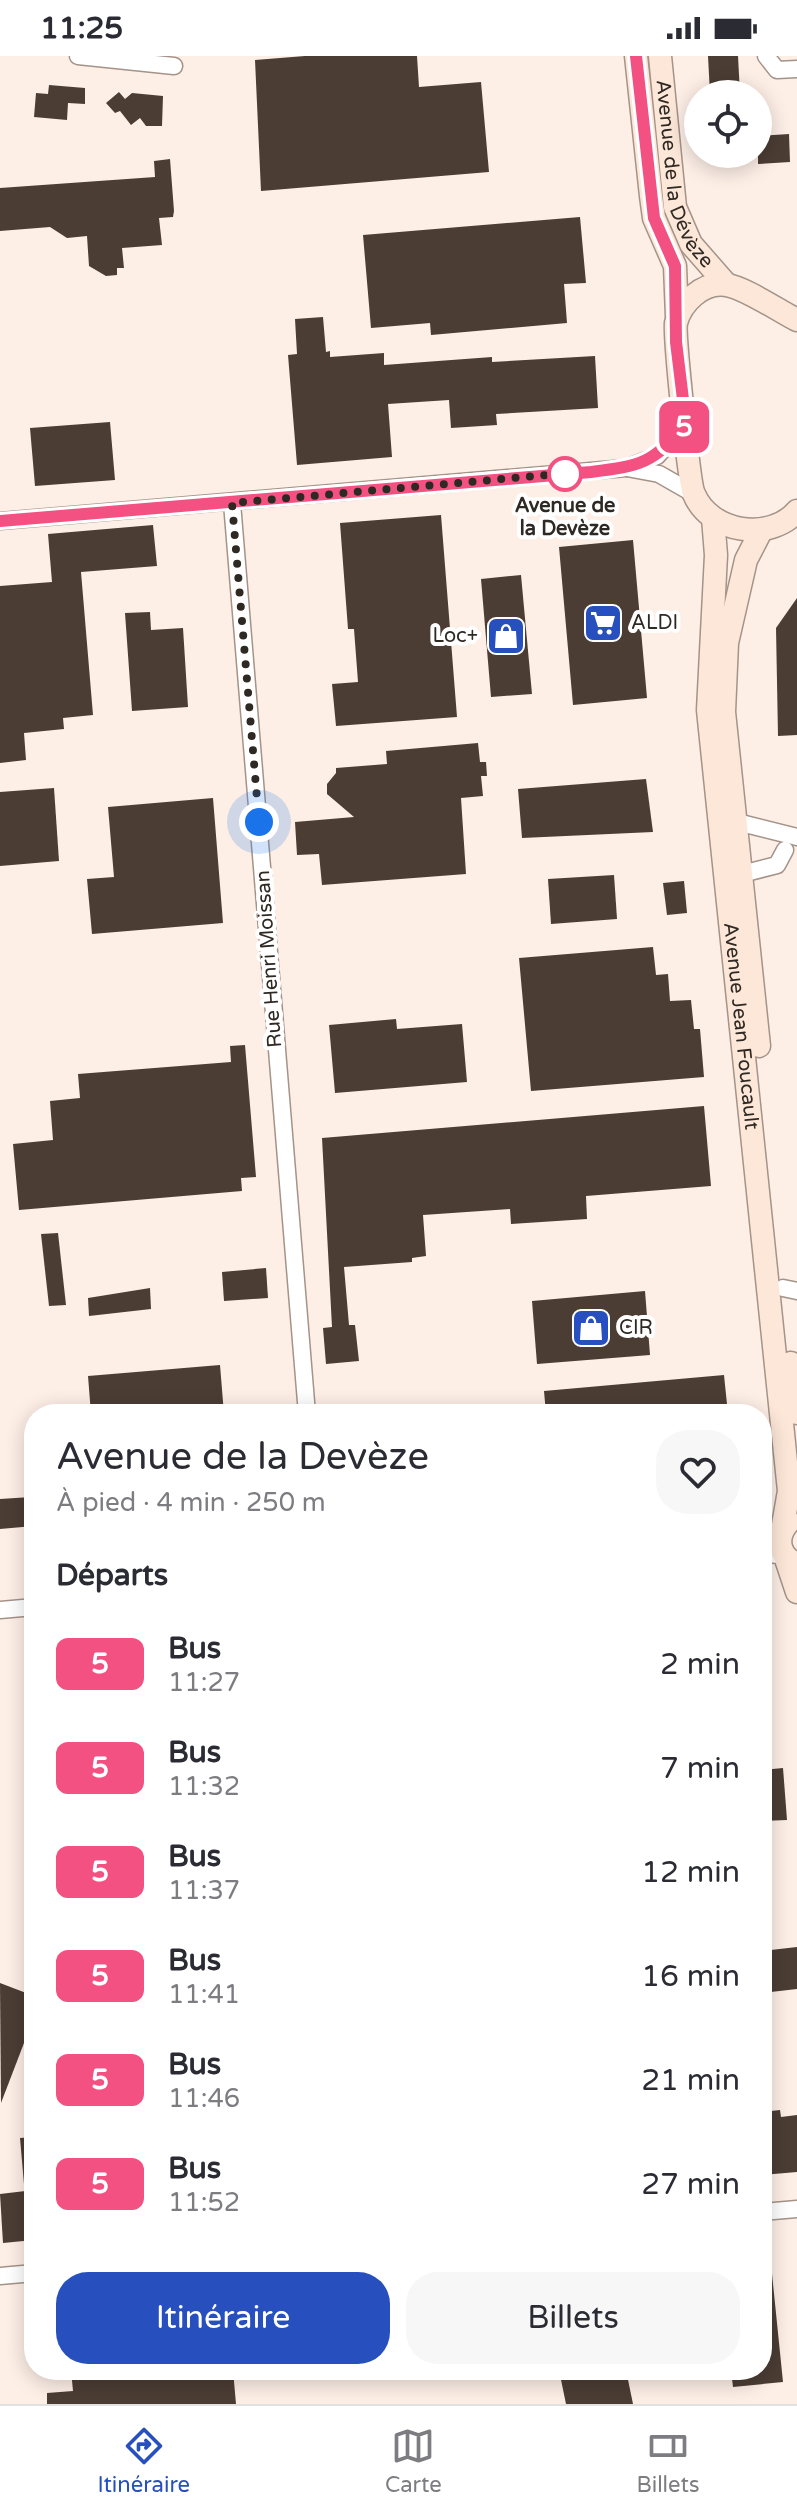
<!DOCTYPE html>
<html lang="fr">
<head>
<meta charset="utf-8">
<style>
  body { margin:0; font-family:"Varela Round",sans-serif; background:#f7f7f7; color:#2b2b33; height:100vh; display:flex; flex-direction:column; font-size:30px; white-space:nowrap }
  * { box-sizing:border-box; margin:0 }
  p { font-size:26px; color:#7c7c81 }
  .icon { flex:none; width:44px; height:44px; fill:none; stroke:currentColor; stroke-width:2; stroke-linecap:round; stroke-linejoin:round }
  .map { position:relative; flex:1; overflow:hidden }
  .drawer { position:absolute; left:24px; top:1348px; width:748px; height:976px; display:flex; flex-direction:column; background:#fff; border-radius:32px; box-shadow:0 4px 20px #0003 }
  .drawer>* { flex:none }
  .badge { padding:0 16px; border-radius:12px; font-size:28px; line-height:52px }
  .fabs { position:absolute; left:684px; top:24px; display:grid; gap:16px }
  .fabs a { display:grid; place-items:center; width:88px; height:88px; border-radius:50%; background:#fff; box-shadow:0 4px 20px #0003; font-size:40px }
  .you { position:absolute; width:40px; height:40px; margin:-20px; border:6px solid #fff; border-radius:50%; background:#1a73e8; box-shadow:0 0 0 12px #1a73e833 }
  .map>.badge { position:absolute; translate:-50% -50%; box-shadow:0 0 0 4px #fff }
  h2 { padding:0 32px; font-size:30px; line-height:72px }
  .round { display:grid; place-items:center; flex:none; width:84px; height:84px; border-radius:32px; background:#f7f7f7 }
  .summary { display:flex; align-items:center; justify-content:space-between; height:136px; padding:0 32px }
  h1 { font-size:38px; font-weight:600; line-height:60px }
  .primary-button { display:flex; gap:16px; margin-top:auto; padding:16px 32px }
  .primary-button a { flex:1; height:92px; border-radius:32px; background:#274fbe; color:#fff; font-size:32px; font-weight:600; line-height:92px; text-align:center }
  .primary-button a+a { background:#f7f7f7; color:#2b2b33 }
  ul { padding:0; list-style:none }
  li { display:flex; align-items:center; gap:24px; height:104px; padding:0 32px }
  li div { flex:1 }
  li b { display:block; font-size:30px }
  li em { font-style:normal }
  li .badge { min-width:88px; font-weight:700; text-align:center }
  .status { display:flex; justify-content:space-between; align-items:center; height:56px; padding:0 40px; background:#fff; direction:ltr }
  .status svg { height:22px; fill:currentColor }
  .tabs { display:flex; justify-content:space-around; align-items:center; height:112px; border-top:2px solid #e1e1e2; background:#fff; font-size:22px; color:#7c7c81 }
  .tabs a { display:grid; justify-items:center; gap:4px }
  .tabs .selected { color:#274fbe }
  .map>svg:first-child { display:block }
  .building { fill:#4b3d34 }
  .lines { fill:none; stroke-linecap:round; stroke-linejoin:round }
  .street-casing { stroke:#a49389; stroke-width:19 }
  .secondary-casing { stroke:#a49389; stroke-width:25 }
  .street { stroke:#fff; stroke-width:16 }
  .secondary { stroke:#fde7d8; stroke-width:22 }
  .line-casing { stroke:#fff; stroke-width:18 }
  .line { stroke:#f25182; stroke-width:12 }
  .walk { stroke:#2f2924; stroke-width:8; stroke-dasharray:0 14.4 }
  .stop-dot { fill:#fff; stroke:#f25182; stroke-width:4 }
  .labels { text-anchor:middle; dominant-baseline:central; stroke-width:8; stroke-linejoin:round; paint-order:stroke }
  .street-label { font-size:20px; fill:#2f2924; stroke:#fff }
  .stop-label { font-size:20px; font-weight:bold; fill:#2f2924; stroke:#fff }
  .poi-label { font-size:20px; fill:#2f2924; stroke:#fff; text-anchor:start }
</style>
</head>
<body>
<div class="status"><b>11:25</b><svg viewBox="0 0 49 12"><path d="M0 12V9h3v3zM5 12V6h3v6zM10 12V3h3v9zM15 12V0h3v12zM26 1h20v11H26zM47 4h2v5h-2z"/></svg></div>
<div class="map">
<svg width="797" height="2348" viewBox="0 0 797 2348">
  <rect width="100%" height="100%" fill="#fdefe6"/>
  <g class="building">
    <path d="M305,0H417L419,31L481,26L489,116L261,135L255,4Z"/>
    <path d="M708,0H738L740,38H710Z"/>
    <path d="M49,29L85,32V48L68,47L67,64L34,61L36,37L48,38Z"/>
    <path d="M119,36L125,43L132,37L163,40L162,70H146L140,62L131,69L120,55L115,57L106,47Z"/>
    <path d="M789,78L790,106L758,108V80Z"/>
    <path d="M170,103L174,155L173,161L159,162L162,189L122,192L124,212H117V219L106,220L89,210L87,180L67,182L50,171L0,175V132L155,121L154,105Z"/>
    <path d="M580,161L586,227L564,228L567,267L431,279L430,267L371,272L363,179Z"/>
    <path d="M323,261L326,296L330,295V301L384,297V309L492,301V306L595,300L598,352L496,358L497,369L451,372L449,344L388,348L392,401L297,409L288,299L297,298L295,263Z"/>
    <path d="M110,366L115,424L35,430L30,372Z"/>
    <path d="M441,459L457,661L336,670L332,628L358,626L354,573H348L340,467Z"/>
    <path d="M153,469L157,510L81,516L93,659L63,662L64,673L24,677L26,704L0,707V530L52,526L48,478Z"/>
    <path d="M633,484L647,642L573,649L559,491Z"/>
    <path d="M521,519L532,638L491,641L481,523Z"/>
    <path d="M797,542V679L778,680L776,572Z"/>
    <path d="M150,556L151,574L183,572L188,651L132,655L125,557Z"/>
    <path d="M478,687L480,706H486L487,720H481L483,740L461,742L466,818L322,829L319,798L297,799L295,766L354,761L327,738V728L336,717V712L387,708L386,695Z"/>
    <path d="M646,723L653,776L522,782L518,733Z"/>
    <path d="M54,732L59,805L0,810V736Z"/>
    <path d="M213,742L223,867L92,878L87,823L114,821L108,751Z"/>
    <path d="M614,819L617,863L551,868L548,823Z"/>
    <path d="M684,825L687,857L667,859L663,827Z"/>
    <path d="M653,891L656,919L668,918L670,945L691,944L694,973H700L704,1021L531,1035L519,902Z"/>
    <path d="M396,963L397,973L462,968L467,1026L335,1037L329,969Z"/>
    <path d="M245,989L256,1121L241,1122L242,1135L19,1154L13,1088L53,1084L50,1045L80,1042L78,1018L231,1006L230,990Z"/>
    <path d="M704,1050L711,1130L586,1140L587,1163L511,1168L510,1153L423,1159L426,1200L412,1202V1206L344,1211L349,1269H355L359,1305L326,1308L323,1272L332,1271L322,1082Z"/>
    <path d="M58,1177L66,1249L49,1250L41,1178Z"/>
    <path d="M266,1212L268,1242L224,1245L222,1216Z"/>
    <path d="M150,1232L151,1253L89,1260L88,1242Z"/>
    <path d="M645,1235L650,1299L537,1308L532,1245Z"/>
    <path d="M220,1309L224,1358H91L88,1320Z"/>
    <path d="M724,1319L728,1358H546L544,1335Z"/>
    <path d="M31,1441L34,1470L0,1473V1443Z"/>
    <path d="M783,1712L787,1764L762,1765V1714Z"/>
    <path d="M797,1891V1933L762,1937V1895Z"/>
    <path d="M0,1927L34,1940V1961L1,2047Z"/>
    <path d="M780,2054L781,2061L797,2059V2116L762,2119V2056Z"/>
    <path d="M34,2081V2127L24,2128L20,2082Z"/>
    <path d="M34,2134V2184L3,2187L0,2138Z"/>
    <path d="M762,2218H772L783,2326L733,2331L731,2314H762Z"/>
    <path d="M71,2314H233L236,2348H47V2337L73,2335Z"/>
    <path d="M559,2314H626L633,2348H566Z"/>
  </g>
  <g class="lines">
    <g class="street-casing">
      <g id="street">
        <path d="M78,0L174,10"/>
        <path d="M766,0L777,14L797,13"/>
        <path d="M627,412L659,418L694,438"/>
        <path d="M232,447L307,1358"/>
        <path d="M0,465L626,412L657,400L686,368"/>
        <path d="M737,766L797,781"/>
        <path d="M742,818L777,809L785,794"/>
        <path d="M783,1232L797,1235"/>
        <path d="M762,1481L782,1475"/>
        <path d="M762,1497L785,1500"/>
        <path d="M0,1554L34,1551"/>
        <path d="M762,2156L797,2153"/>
        <path d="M0,2220L34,2217"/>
      </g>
    </g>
    <g class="secondary-casing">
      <g id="secondary">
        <path d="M636,0L651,140L654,162L675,210L677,261"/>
        <path id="s1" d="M660,0L675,151L691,188L726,228"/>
        <path d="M797,264C779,255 744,231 726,229C703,225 681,247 676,267C674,277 689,428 694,438C710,477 770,486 797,455"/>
        <path id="s2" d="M713,462L716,499L708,654L789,1435L782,1475"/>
        <path d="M759,990L724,656L727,587L746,504L761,475"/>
        <path d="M791,1307L797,1357"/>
        <path d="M789,1466C775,1481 778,1500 797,1508"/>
        <path d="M785,1500L797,1536"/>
      </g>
    </g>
    <use href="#street" class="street"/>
    <use href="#secondary" class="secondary"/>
  </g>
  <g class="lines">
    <g class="line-casing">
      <path id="line" d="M0,465L591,416C641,410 654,407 686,368L676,286L675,210L654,162L636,0"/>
    </g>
    <use href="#line" class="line"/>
    <path class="walk" d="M259,766L232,447L570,417L565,418"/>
  </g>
  <defs>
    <g id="supermarket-square" transform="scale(2)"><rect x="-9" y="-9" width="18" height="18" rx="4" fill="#274fbe" stroke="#fff"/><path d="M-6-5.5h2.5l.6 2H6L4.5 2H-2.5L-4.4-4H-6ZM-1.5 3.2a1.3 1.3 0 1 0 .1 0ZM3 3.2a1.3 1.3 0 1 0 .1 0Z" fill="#fff"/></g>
    <g id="shop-square" transform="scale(2)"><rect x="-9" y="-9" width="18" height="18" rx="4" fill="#274fbe" stroke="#fff"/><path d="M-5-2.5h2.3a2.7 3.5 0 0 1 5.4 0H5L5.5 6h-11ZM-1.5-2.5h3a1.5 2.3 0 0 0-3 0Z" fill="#fff"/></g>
  </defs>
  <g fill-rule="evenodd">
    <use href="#supermarket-square" x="603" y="567"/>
    <use href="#shop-square" x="506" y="580"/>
    <use href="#shop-square" x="591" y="1272"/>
  </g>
  <circle class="stop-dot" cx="565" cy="418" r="16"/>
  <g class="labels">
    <g class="street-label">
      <text stroke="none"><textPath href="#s1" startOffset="122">Avenue de la Dévèze</textPath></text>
      <text transform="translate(269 903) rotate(-94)">Rue Henri Moissan</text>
      <text stroke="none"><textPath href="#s2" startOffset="510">Avenue Jean Foucault</textPath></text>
    </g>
    <g class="stop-label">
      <text x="565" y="450">Avenue de<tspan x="565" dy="23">la Devèze</tspan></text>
    </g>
    <g class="poi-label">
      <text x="631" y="567">ALDI</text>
      <text x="478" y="580" text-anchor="end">Loc+</text>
      <text x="619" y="1272">CIR</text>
    </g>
  </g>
</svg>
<div class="fabs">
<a><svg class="icon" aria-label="locate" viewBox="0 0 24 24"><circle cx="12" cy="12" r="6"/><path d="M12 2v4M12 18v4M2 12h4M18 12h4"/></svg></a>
</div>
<div class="you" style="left:259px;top:766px"></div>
<b class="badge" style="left:684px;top:371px;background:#f25182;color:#fff">5</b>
<section class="drawer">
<div class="summary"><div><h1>Avenue de la Devèze</h1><p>À pied · 4 min · 250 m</p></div><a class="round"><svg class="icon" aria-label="heart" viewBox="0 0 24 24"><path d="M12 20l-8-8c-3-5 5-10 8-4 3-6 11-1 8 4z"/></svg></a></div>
<h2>Départs</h2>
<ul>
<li><span class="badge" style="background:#f25182;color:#fff">5</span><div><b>Bus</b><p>11:27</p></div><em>2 min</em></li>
<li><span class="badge" style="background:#f25182;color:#fff">5</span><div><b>Bus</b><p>11:32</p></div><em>7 min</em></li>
<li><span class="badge" style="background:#f25182;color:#fff">5</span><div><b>Bus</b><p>11:37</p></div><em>12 min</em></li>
<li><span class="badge" style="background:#f25182;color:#fff">5</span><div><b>Bus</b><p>11:41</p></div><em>16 min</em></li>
<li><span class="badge" style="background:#f25182;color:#fff">5</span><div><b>Bus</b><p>11:46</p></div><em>21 min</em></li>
<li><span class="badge" style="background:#f25182;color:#fff">5</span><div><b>Bus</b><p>11:52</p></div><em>27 min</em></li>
</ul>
<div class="primary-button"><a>Itinéraire</a><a>Billets</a></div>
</section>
</div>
<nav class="tabs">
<a class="selected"><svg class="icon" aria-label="directions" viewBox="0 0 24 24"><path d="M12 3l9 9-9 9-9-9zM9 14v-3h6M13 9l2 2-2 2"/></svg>Itinéraire</a>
<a><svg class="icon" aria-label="map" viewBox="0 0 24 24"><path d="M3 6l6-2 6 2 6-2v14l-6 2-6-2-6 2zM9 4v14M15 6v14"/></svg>Carte</a>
<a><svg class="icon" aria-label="tickets" viewBox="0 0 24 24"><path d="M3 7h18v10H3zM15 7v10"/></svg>Billets</a>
</nav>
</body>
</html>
